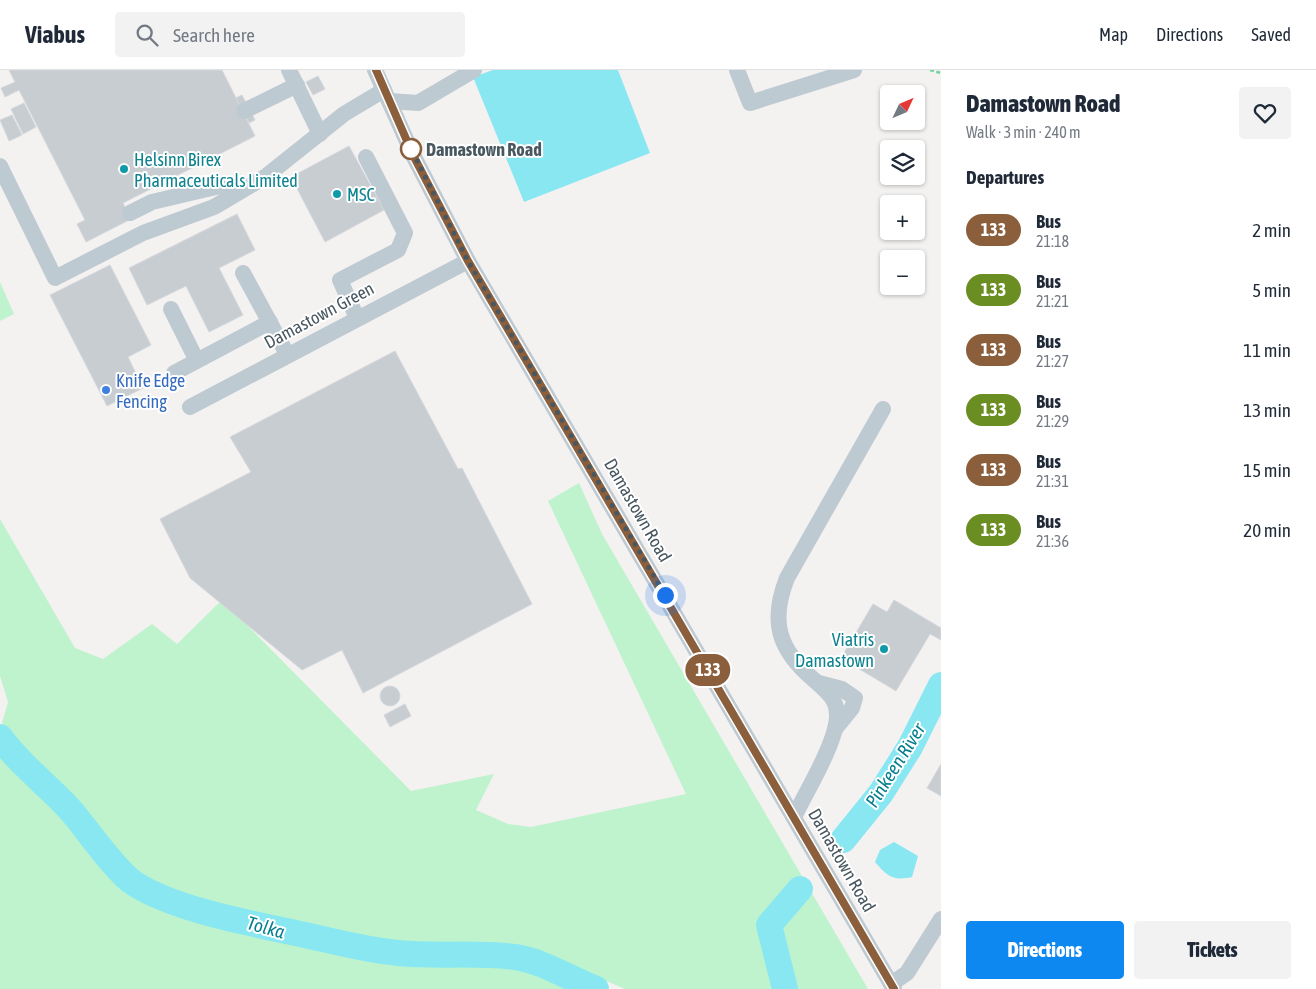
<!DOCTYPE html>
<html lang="en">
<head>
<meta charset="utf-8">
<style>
  body { margin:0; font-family:"Asap Condensed",sans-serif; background:#f2f2f3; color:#1f2937; height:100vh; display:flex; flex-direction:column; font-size:19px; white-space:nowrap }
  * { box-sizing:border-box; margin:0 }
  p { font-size:16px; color:#747a83 }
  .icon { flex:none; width:28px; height:28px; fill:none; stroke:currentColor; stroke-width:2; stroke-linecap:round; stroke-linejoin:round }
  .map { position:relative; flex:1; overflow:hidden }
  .side { display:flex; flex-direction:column; background:#fff; width:375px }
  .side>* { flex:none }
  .badge { padding:0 10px; border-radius:16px; font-size:18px; line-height:32px }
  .needle { width:32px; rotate:46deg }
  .buttons { position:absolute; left:880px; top:15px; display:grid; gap:10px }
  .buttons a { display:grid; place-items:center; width:45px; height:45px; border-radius:5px; background:#fff; box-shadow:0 1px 4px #0004; font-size:25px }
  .you { position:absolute; width:25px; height:25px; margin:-12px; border:4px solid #fff; border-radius:50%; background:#1a73e8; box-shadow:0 0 0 8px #1a73e833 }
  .map>.badge { position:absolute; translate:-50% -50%; box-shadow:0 0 0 2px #fff }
  h2 { padding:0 25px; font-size:19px; line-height:45px }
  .round { display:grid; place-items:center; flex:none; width:52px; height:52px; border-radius:5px; background:#f2f2f3 }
  .summary { display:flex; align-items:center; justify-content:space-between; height:85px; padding:0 25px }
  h1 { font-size:24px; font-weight:800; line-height:38px }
  .cta { display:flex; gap:10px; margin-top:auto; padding:10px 25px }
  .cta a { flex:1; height:58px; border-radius:5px; background:#0d88f1; color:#fff; font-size:20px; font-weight:800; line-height:58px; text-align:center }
  .cta a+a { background:#f2f2f3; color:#1f2937 }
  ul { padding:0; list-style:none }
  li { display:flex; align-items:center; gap:15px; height:60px; padding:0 25px }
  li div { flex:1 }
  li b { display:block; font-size:19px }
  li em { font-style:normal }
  li .badge { min-width:55px; font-weight:700; text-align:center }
  header { display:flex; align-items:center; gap:30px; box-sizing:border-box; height:70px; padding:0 25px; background:#fff; border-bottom:1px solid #e0e1e3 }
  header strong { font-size:24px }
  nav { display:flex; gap:28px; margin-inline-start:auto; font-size:18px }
  .search { width:350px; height:45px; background:#f2f2f3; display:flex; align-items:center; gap:12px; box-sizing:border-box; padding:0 18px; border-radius:5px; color:#747a83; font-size:19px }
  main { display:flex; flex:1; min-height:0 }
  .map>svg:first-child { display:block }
  .green { fill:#bef3cd }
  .water { fill:#89e7f2 }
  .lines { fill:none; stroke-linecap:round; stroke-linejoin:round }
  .river { stroke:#89e7f2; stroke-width:26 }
  .building { fill:#c8cdd1; stroke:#d5d8dd }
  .path { stroke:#73d39a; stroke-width:2.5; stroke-dasharray:4 2.5; stroke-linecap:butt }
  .minor { stroke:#becad1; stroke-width:16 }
  .line-casing { stroke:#fff; stroke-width:11 }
  .line { stroke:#8b5e3c; stroke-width:8 }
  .walk { stroke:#485760; stroke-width:5; stroke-dasharray:0 9 }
  .stop-dot { fill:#fff; stroke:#8b5e3c; stroke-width:2.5 }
  .culture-dot { fill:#0f9aa8; stroke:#fff; stroke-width:2 }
  .shop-dot { fill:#3f7fe0; stroke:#fff; stroke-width:2 }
  .labels { text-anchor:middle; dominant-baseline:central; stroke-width:4; stroke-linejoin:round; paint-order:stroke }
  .stop-label { font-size:18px; font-weight:bold; fill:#485760; stroke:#fff; text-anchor:start }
  .culture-label { font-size:18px; fill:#0d838f; stroke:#fff; text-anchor:start }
  .street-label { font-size:18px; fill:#485760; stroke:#fff }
  .shop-label { font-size:18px; fill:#366cbe; stroke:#fff; text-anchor:start }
  .water-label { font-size:19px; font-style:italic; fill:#067f8e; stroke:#fff }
</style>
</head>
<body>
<header>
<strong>Viabus</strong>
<div class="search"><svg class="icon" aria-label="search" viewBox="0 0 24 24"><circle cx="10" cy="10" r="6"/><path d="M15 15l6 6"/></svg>Search here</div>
<nav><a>Map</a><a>Directions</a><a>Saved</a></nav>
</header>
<main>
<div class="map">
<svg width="941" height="919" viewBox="0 0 941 919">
  <rect width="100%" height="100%" fill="#f4f1f1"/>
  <g class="green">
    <path d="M0,212L14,244L0,251Z"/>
    <path d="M579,413L602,464L868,919H625L576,898L511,876L423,879L273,852L156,818L132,805L58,711L15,681L6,667L2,653L8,632L0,606V449L75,578L103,589L152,554L177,574L222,530L411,721L494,704L476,740L508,754L531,757L686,724L548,431Z"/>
    <path d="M0,673L20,696L54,728L124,814L153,829L234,857L376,885L432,893L486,890L518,891L588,919H0Z"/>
  </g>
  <g class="water">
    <path d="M493,0H618L650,83L524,132L473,7Z"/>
    <path d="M894,772L918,786L912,807C893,811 888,807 875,792L880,780Z"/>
  </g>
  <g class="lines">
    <g class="river">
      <path d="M0,667C20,695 50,717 73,743C88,761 117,803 135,814C178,841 255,854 305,865C336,872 366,880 398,883C437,887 476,882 515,887C543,891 570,909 596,919"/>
      <path d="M843,770L881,723L910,677L941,615"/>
      <path d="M785,919L769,855L800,819"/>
    </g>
  </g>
  <g class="building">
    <path d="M9,0H222L255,66L123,133L131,149L86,172L77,154L85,150L19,20L5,27L1,18L15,12Z"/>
    <path d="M318,6L325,19L313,25L306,12Z"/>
    <path d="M242,25L255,50L249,53L236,28Z"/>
    <path d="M24,33L36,57L23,64L11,39Z"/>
    <path d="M12,45L22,65L9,71L0,50Z"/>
    <path d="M349,76L384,140L325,172L291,107Z"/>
    <path d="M237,144L255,180L219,198L243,245L209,262L186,216L147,235L129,198Z"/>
    <path d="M110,195L151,275L128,287L143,318L107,336L50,225Z"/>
    <path d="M395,281L458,399L462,398L532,534L363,623L342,580L302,600L190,508L160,449L251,402L230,367Z"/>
    <path d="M894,530L941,558V570L930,564L896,621L841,588L873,534L887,542Z"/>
    <circle cx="390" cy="626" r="10"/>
    <path d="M405,634L411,646L390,657L384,645Z"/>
    <path d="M941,694V726L927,718Z"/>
  </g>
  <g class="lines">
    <path class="path" d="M930,0L941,3"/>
    <g class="minor">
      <path d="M289,0L320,64"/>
      <path d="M375,0L414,87L468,191L894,919"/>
      <path d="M737,0L750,33L854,0"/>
      <path d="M390,31L418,33L474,0"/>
      <path d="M244,41L297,15"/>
      <path d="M0,96L55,208L143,163L214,137L265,107L344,44L384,20"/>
      <path d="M130,143L152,132L220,116L239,122"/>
      <path d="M243,203L287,284"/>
      <path d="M171,239L196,289"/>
      <path d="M357,248L340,210L398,180L405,163L366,87"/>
      <path d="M174,303L270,252"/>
      <path d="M190,337L468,191"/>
      <path d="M819,613L842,619L855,628L852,638L835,659"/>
      <path d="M794,747C806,722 837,672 837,645C837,628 825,620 813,609C778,579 770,551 787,508L883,339"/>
      <path d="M891,914L907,903L941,849"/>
    </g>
  </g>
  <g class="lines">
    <g class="line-casing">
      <path id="line" d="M376,0L414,87L468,191L894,919"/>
    </g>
    <use href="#line" class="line"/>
    <path class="walk" d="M411,79L408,73L468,191L665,525"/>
  </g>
  <circle class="stop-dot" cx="411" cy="79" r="10"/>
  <g class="culture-dot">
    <circle cx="124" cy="99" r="5"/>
    <circle cx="337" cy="124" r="5"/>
    <circle cx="884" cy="579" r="5"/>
  </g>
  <circle class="shop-dot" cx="106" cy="320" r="5"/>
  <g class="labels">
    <g class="stop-label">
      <text x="426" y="79">Damastown Road</text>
    </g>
    <g class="culture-label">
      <text x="134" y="89">Helsinn Birex<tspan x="134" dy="21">Pharmaceuticals Limited</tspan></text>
      <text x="347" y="124">MSC</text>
      <text x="874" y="569" text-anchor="end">Viatris<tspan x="874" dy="21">Damastown</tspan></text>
    </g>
    <g class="street-label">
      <text transform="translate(319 245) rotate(-28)">Damastown Green</text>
      <text transform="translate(638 440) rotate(60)">Damastown Road</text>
      <text transform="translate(842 790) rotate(60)">Damastown Road</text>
    </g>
    <g class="shop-label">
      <text x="116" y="310">Knife Edge<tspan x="116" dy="21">Fencing</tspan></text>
    </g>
    <g class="water-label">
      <text transform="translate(895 695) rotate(-58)">Pinkeen River</text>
      <text transform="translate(266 857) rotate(15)">Tolka</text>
    </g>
  </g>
</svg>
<div class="buttons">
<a><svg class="needle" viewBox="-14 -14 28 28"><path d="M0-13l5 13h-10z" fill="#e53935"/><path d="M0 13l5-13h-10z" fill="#747a83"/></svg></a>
<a><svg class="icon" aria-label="layers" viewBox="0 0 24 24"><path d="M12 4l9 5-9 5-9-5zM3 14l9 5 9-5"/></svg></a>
<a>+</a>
<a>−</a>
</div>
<div class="you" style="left:665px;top:525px"></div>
<b class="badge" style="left:708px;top:600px;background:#8b5e3c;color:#fff">133</b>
</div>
<section class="side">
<div class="summary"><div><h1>Damastown Road</h1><p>Walk · 3 min · 240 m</p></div><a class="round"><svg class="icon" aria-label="heart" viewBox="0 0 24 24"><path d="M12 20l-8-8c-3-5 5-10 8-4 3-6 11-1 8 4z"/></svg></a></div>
<h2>Departures</h2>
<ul>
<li><span class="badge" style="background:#8b5e3c;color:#fff">133</span><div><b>Bus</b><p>21:18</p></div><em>2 min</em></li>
<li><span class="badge" style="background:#6b8e23;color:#fff">133</span><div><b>Bus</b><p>21:21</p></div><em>5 min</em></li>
<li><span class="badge" style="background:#8b5e3c;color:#fff">133</span><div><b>Bus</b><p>21:27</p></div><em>11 min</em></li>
<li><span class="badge" style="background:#6b8e23;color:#fff">133</span><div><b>Bus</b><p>21:29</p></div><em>13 min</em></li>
<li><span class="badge" style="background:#8b5e3c;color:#fff">133</span><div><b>Bus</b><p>21:31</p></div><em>15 min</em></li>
<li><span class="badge" style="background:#6b8e23;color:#fff">133</span><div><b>Bus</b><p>21:36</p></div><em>20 min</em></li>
</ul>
<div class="cta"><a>Directions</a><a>Tickets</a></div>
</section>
</main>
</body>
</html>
